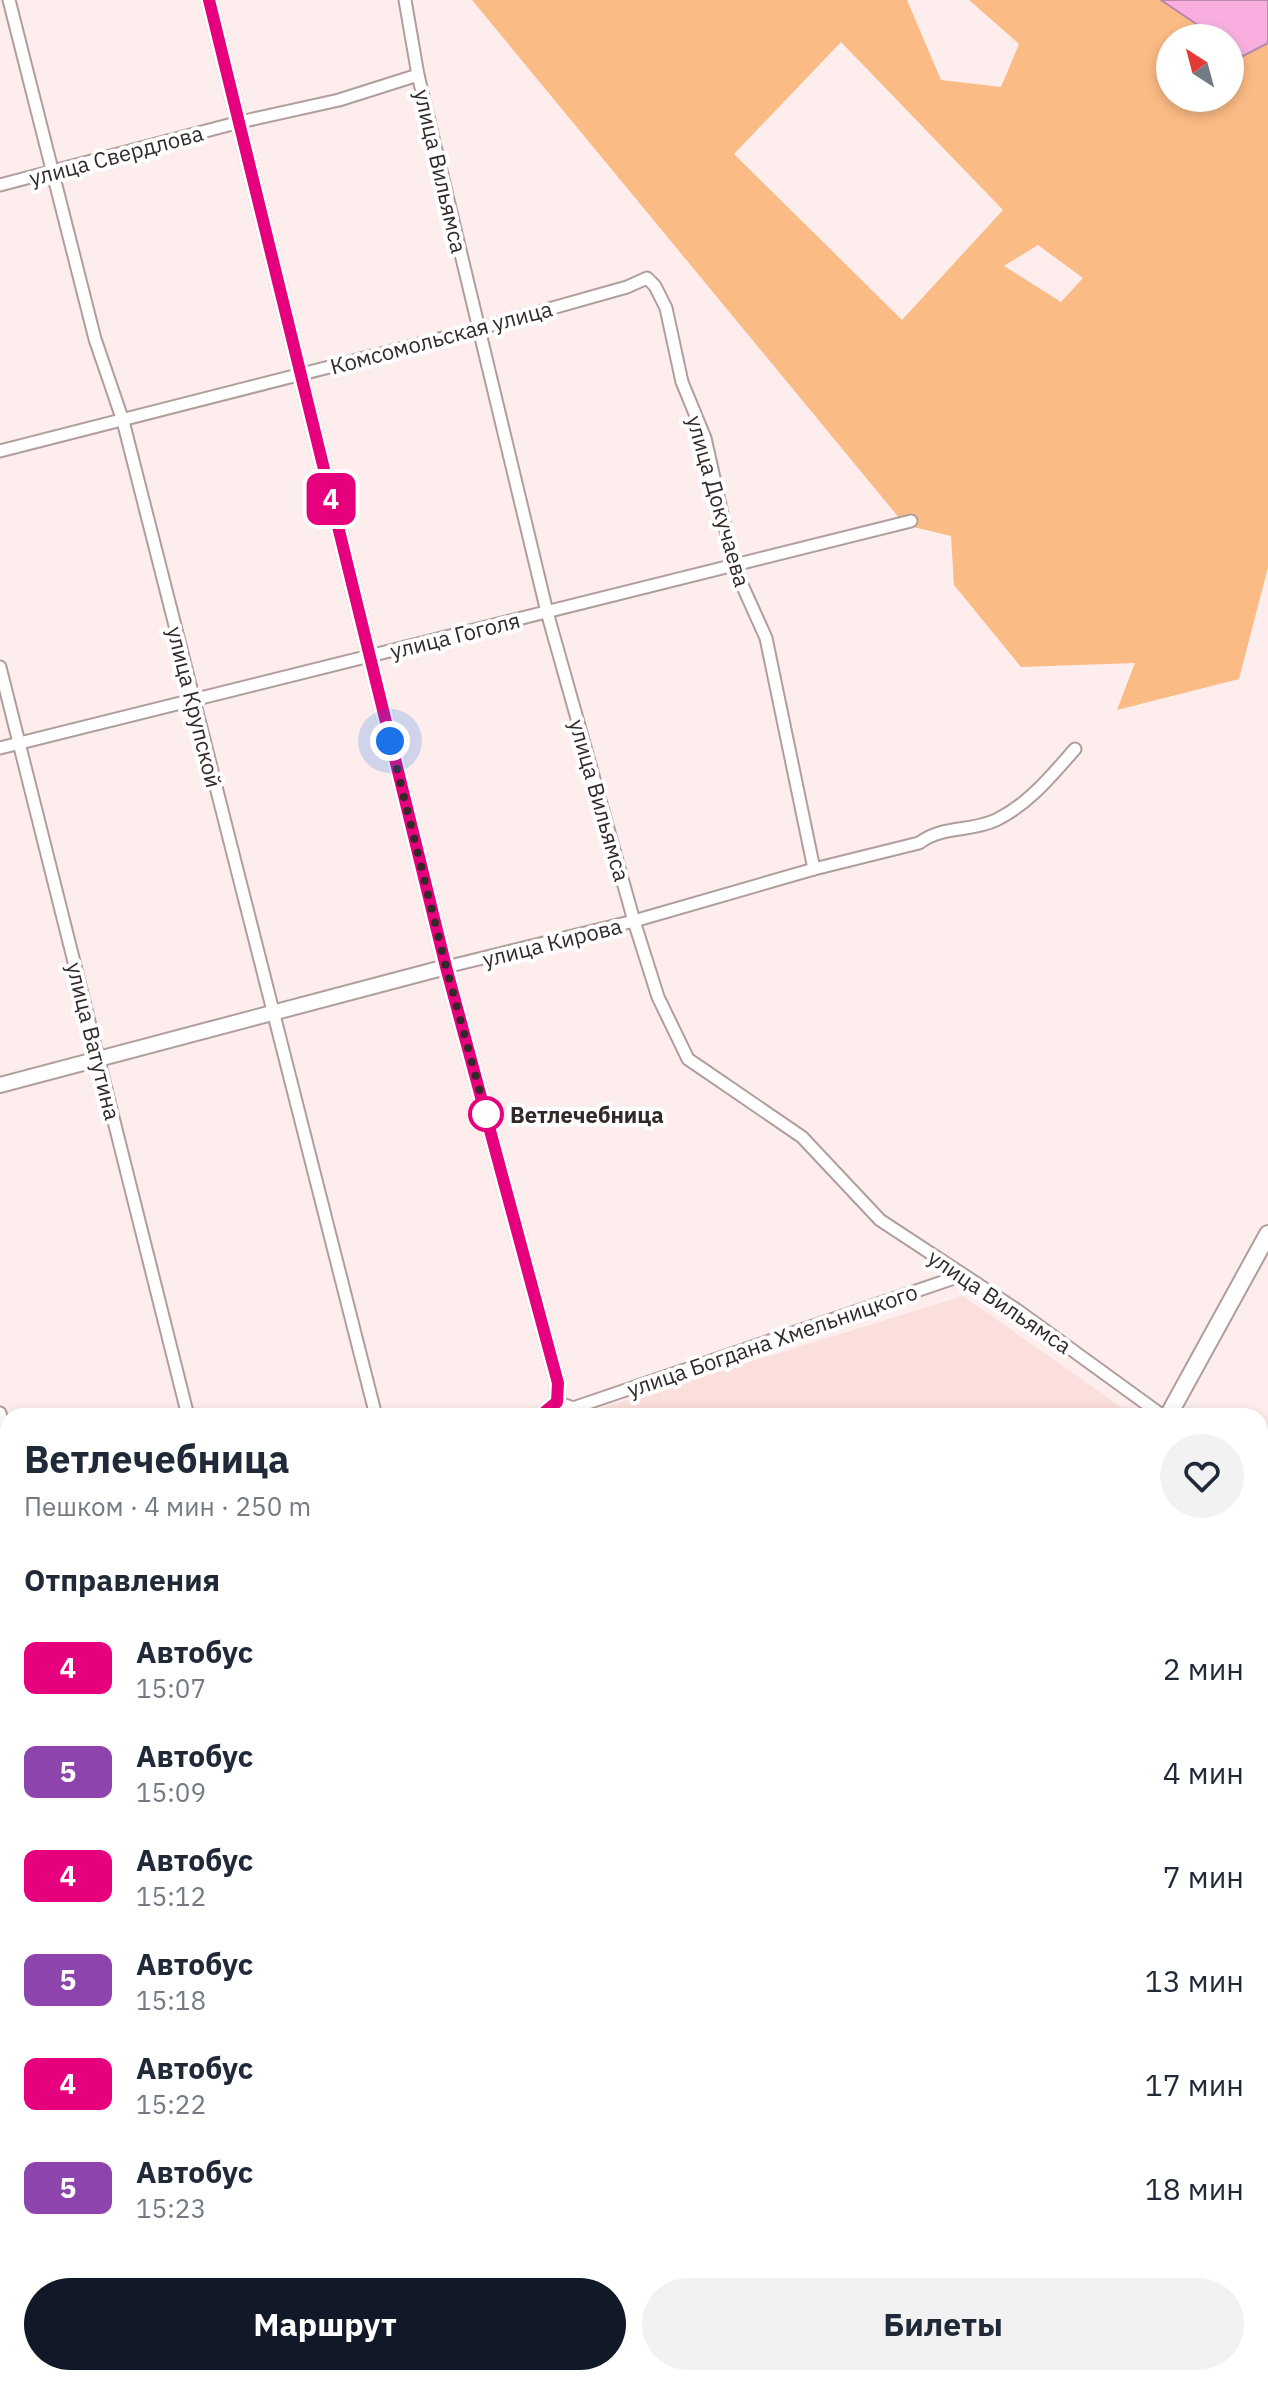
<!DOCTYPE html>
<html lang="ru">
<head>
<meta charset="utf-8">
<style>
  body { margin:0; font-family:"IBM Plex Sans",sans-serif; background:#f2f2f3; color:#1f2937; height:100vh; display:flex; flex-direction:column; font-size:30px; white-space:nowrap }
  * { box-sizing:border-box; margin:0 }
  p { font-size:26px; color:#747a83 }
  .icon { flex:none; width:44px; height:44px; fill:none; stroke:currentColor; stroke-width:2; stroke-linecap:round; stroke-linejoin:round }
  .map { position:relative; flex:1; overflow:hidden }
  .drawer { position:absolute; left:0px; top:1408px; width:1268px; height:978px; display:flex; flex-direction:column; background:#fff; border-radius:24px 24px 0 0; box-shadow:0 4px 12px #0003 }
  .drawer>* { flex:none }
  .badge { padding:0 16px; border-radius:12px; font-size:28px; line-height:52px }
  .needle { width:52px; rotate:324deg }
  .fabs { position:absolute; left:1156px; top:24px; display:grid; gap:16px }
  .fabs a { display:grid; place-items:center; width:88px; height:88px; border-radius:50%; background:#fff; box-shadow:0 4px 12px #0003; font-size:40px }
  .you { position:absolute; width:40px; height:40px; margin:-20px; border:6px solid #fff; border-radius:50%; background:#1a73e8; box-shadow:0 0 0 12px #1a73e833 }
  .map>.badge { position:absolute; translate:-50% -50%; box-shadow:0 0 0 4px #fff }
  h2 { padding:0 24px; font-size:30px; line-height:72px }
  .round { display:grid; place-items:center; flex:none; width:84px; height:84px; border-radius:42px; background:#f2f2f3 }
  .overview { display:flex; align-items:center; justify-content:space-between; height:136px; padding:0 24px }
  h1 { font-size:38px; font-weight:800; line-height:60px }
  .action { display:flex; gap:16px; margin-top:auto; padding:16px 24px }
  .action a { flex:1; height:92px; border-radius:48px; background:#111827; color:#fff; font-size:32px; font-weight:800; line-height:92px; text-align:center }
  .action a+a { background:#f2f2f3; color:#1f2937 }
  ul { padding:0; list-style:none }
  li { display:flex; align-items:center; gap:24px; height:104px; padding:0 24px }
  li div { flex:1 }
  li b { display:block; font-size:30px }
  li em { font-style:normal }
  li .badge { min-width:88px; font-weight:700; text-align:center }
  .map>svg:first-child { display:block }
  .built { fill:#fbdfdd }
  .green { fill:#fbbb84; fill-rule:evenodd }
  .water { fill:#f8afdf; stroke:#bc87a8; stroke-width:2 }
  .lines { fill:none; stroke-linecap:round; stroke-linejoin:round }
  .street-casing { stroke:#b09e9d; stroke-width:15 }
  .secondary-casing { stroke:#b09e9d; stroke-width:18 }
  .primary-casing { stroke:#b09e9d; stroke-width:20 }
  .street { stroke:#fff; stroke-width:11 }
  .secondary { stroke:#fff; stroke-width:14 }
  .primary { stroke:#fff; stroke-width:16 }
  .rail-casing { stroke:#6b6160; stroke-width:6 }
  .rail { stroke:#fff; stroke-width:3; stroke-dasharray:9; stroke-linecap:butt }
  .line-casing { stroke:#fff; stroke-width:18 }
  .line { stroke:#e6007e; stroke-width:12 }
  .walk { stroke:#312a29; stroke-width:8; stroke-dasharray:0 14.4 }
  .stop-dot { fill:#fff; stroke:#e6007e; stroke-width:4 }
  .labels { text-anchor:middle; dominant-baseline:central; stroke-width:8; stroke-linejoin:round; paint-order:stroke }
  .street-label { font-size:22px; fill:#312a29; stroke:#fff }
  .stop-label { font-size:22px; font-weight:bold; fill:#312a29; stroke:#fff; text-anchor:start }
</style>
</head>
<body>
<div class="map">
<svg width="1268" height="2385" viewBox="0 0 1268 2385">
  <rect width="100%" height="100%" fill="#fdeded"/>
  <g class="built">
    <path d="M963,1296L1134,1416H575Z"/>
    <path d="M8,1962V2051L0,2017V1963Z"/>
  </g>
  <g class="green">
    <path d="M472,0H907L941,80L1001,87L1019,44L969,0H1161L1217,38H1170V98H1230V47L1243,55L1268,43V567L1239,679L1117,710L1135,663L1021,667L954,585L951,536L905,525ZM841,42L1003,210L902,320L734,154ZM1038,245L1083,278L1061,302L1004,266Z"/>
    <path d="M0,2017L8,2051V2197L0,2201Z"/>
  </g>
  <path class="water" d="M1161,0H1268V43L1243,56L1230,47V38H1217Z"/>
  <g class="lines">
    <g class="street-casing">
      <g id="street">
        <path d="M9,0L95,339L123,421L376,1416"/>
        <path d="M405,0L418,75L547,612L634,921L658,997L688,1059L802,1137L880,1220L1017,1310L1163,1416"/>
        <path d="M0,185L240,122L339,100L418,75"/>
        <path d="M0,451L478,329L627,287L647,278L655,286L666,308L682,382L705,438L734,567L766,638L814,869"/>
        <path d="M0,667L188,1416"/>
        <path d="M0,748L911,521"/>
        <path d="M446,967L634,921L814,869L919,843C943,825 971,832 996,820C1029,804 1052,775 1075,749"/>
        <path d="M557,1402L573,1408L963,1275"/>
        <path d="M0,1413L8,1444"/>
        <path d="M0,1564L8,1562"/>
        <path d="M1260,2012L1268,2010"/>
        <path d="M0,2357L8,2355"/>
        <path d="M94,2378L97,2385"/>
        <path d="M206,2378L208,2385"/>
        <path d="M322,2378L325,2385"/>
        <path d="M554,2378L556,2385"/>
        <path d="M748,2378L751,2385"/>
        <path d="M937,2385L956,2378"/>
      </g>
    </g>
    <g class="secondary-casing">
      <g id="secondary">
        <path d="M209,0L446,967L558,1383L557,1402L540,1416"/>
        <path d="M0,1085L446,967"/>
        <path d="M0,1939L8,1938"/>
      </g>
    </g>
    <g class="primary-casing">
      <g id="primary">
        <path d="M1168,1416L1268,1234"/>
        <path d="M1002,2378L1004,2385"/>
      </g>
    </g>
    <use href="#street" class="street"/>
    <use href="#secondary" class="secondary"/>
    <use href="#primary" class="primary"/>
    <g class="rail-casing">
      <g id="rail">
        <path d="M1260,1892L1268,1889"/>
        <path d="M1260,1959L1268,1958"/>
        <path d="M0,2225L8,2221"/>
        <path d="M0,2261L8,2259"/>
      </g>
    </g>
    <use href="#rail" class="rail"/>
  </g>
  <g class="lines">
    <g class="line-casing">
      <path id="line" d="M209,0L446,967L558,1383L557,1402L540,1416"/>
    </g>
    <use href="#line" class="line"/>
    <path class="walk" d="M390,741L446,967L486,1114"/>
  </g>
  <circle class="stop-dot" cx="486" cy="1114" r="16"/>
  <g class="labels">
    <g class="street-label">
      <text transform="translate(116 155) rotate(-15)">улица Свердлова</text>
      <text transform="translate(441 171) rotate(77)">улица Вильямса</text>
      <text transform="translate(441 337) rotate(-15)">Комсомольская улица</text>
      <text transform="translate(719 501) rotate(74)">улица Докучаева</text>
      <text transform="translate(455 635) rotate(-14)">улица Гоголя</text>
      <text transform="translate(195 707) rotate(76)">улица Крупской</text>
      <text transform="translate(600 800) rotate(74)">улица Вильямса</text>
      <text transform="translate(552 942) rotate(-14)">улица Кирова</text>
      <text transform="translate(94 1041) rotate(76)">улица Ватутина</text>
      <text transform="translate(1000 1301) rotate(34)">улица Вильямса</text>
      <text transform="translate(772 1340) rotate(-19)">улица Богдана Хмельницкого</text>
    </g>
    <g class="stop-label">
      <text x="510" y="1114">Ветлечебница</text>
    </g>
  </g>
</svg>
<div class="fabs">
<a><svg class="needle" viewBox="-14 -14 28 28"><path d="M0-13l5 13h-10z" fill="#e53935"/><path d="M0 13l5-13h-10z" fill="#747a83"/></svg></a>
</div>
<div class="you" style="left:390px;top:741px"></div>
<b class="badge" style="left:331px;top:499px;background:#e6007e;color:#fff">4</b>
<section class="drawer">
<div class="overview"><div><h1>Ветлечебница</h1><p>Пешком · 4 мин · 250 m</p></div><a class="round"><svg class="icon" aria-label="heart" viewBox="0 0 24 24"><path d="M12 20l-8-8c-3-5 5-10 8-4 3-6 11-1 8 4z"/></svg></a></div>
<h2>Отправления</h2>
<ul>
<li><span class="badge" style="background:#e6007e;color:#fff">4</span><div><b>Автобус</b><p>15:07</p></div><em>2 мин</em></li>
<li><span class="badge" style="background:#8e44ad;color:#fff">5</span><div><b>Автобус</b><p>15:09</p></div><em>4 мин</em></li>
<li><span class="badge" style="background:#e6007e;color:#fff">4</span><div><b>Автобус</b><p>15:12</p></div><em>7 мин</em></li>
<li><span class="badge" style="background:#8e44ad;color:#fff">5</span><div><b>Автобус</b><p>15:18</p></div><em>13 мин</em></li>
<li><span class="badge" style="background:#e6007e;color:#fff">4</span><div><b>Автобус</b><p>15:22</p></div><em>17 мин</em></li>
<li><span class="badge" style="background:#8e44ad;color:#fff">5</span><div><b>Автобус</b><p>15:23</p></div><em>18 мин</em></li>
</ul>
<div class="action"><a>Маршрут</a><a>Билеты</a></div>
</section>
</div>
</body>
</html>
